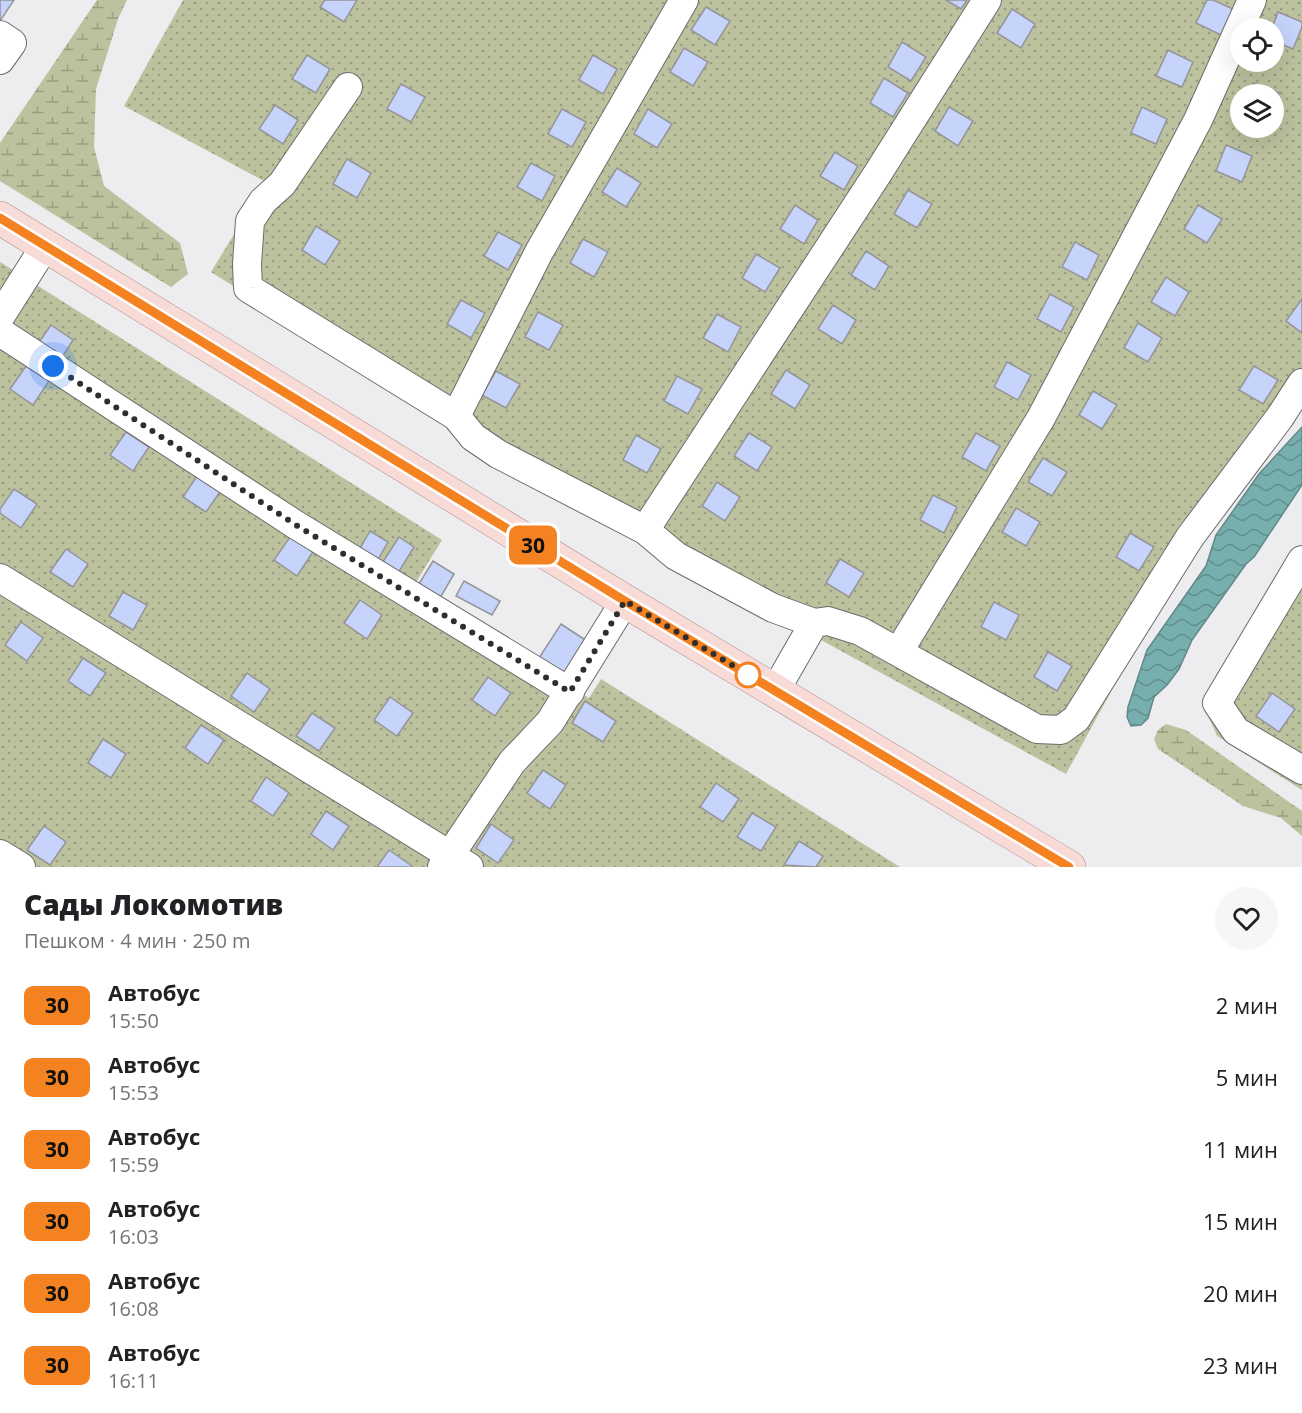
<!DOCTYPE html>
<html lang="ru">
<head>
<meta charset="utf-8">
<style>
  body { margin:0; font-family:"Open Sans",sans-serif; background:#f6f6f6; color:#202124; height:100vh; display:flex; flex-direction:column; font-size:22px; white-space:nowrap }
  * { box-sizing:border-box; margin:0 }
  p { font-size:20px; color:#757577 }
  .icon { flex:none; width:33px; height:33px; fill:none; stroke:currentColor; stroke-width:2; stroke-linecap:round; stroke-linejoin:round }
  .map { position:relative; height:867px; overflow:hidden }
  .sheet { display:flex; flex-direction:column; background:#fff; flex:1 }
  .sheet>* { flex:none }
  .badge { padding:0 12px; border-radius:9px; font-size:21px; line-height:39px }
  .buttons { position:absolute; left:1230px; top:18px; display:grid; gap:12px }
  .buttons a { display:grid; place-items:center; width:54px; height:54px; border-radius:50%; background:#fff; box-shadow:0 6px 24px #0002; font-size:30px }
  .you { position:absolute; width:30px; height:30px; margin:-15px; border:4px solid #fff; border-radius:50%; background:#1a73e8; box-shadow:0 0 0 9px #1a73e833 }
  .map>.badge { position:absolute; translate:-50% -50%; box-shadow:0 0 0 3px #fff }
  .round { display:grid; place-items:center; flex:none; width:63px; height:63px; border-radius:32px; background:#f6f6f6 }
  .overview { display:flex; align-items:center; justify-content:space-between; height:102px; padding:0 24px }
  h1 { font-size:28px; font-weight:800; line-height:45px }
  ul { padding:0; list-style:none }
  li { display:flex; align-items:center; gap:18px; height:72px; padding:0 24px }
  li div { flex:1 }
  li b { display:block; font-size:22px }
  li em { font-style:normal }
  li .badge { min-width:66px; font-weight:700; text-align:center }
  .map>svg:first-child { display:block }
  .wetland { fill:url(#wetland-marsh) }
  .garden { fill:url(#garden-dots); fill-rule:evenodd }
  .water { fill:url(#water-waves); stroke:#618888; stroke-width:1.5 }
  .building { fill:#c6d3fb; stroke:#949596; stroke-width:1.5 }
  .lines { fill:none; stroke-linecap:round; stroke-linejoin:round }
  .minor-casing { stroke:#6b6b6c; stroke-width:30 }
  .major-casing { stroke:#af8e8b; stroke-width:34 }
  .minor { stroke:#fff; stroke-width:28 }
  .major { stroke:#f8dad7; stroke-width:33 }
  .line-casing { stroke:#fff; stroke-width:14 }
  .line { stroke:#f58220; stroke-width:9 }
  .walk { stroke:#2e2e2e; stroke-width:6; stroke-dasharray:0 10.8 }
  .stop-dot { fill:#fff; stroke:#f58220; stroke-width:3 }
</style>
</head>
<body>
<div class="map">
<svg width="1302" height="867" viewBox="0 0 1302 867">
  <defs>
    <pattern id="wetland-marsh" width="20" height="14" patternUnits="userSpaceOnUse" patternTransform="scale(1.5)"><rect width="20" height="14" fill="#bcc29e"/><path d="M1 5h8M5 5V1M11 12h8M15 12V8" fill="none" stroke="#999e81"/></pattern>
    <pattern id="garden-dots" width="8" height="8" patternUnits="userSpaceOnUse" patternTransform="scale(1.5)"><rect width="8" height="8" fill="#bcc29e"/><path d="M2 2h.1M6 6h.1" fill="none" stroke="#999e81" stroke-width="1.8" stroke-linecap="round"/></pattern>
    <pattern id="water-waves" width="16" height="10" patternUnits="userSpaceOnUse" patternTransform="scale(1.5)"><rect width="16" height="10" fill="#77aeae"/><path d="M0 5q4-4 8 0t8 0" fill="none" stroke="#628e8e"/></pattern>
  </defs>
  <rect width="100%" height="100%" fill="#ededef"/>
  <g class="wetland">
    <path d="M97,0H127L118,19L96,89L94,147L104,186L180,243L188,274L171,287L0,181V143Z"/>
    <path d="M1166,724L1186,730L1302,811V836L1281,818L1243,806L1158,749L1154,739L1158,730Z"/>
  </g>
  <g class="garden">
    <path d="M183,0H1302V390L1166,591L1066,774L486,457L436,413L211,272L266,182L124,106ZM1240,28H1274V62H1240ZM1240,94H1274V128H1240Z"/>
    <path d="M0,262L442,540L413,587L589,698L601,679L900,867H0Z"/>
    <path d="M1302,546V790L1217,736L1205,709Z"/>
  </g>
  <path class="water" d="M1302,427V485L1254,557L1246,564L1192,640L1179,669L1167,685L1154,697L1148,718L1141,725L1131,726L1127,717L1128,707L1147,650L1206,566L1216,535L1259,474Z"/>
  <g class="building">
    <path d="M0,0H14L0,21Z"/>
    <path d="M325,0H357L344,22L320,7Z"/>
    <path d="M946,0H967L961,9Z"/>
    <path d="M1207,0H1213L1233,9L1221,35L1196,23Z"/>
    <path d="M706,7L730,21L715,45L691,30Z"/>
    <path d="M1012,9L1035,24L1021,48L997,33Z"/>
    <path d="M1278,12L1302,22V27L1293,49L1274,41V28H1272Z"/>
    <path d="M902,42L926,57L911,81L888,67Z"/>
    <path d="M684,48L708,62L693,86L670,72Z"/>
    <path d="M1168,50L1193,62L1182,87L1156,76Z"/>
    <path d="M307,55L330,69L316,93L292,79Z"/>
    <path d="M593,55L617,69L603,94L579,80Z"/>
    <path d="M884,78L908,93L893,117L870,103Z"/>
    <path d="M1253,83L1279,93L1274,106V94H1248Z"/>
    <path d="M401,84L425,97L411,122L387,109Z"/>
    <path d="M275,105L298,120L283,144L259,129Z"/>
    <path d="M949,107L973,121L958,146L935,131Z"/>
    <path d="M1142,107L1167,119L1156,144L1131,133Z"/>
    <path d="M562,109L586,122L572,147L548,134Z"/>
    <path d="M648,109L672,124L657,148L634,134Z"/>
    <path d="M1226,145L1252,156L1242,182L1216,171Z"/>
    <path d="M835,152L858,166L844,190L820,176Z"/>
    <path d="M347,159L371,173L357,198L333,184Z"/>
    <path d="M531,163L555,176L542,201L517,187Z"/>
    <path d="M617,168L641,183L626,207L602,192Z"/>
    <path d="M908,190L932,204L917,228L894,214Z"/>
    <path d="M795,205L818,220L804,244L780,229Z"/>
    <path d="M1198,205L1222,219L1207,243L1184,229Z"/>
    <path d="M316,226L340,241L325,265L302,250Z"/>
    <path d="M498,232L522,245L508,270L484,256Z"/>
    <path d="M583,239L608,252L594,277L570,263Z"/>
    <path d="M1075,242L1099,255L1087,280L1062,267Z"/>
    <path d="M866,251L889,266L875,290L851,275Z"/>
    <path d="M756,254L780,268L765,292L742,278Z"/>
    <path d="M1166,277L1189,292L1175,316L1151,302Z"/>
    <path d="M1050,294L1074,307L1061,332L1037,319Z"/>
    <path d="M1302,299V333L1286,321Z"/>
    <path d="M461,300L485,313L471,338L447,324Z"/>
    <path d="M833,305L856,320L842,344L818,329Z"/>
    <path d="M538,312L563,325L549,350L525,337Z"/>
    <path d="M717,314L741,327L728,352L703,338Z"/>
    <path d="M1138,323L1162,338L1148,362L1124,348Z"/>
    <path d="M51,325L73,340L58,364L35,348Z"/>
    <path d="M1007,362L1031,375L1018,400L994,387Z"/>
    <path d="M26,366L49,381L33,405L10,389Z"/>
    <path d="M1254,366L1278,380L1263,404L1239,390Z"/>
    <path d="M786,370L810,385L795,409L771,394Z"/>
    <path d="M496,371L520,384L506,408L482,395Z"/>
    <path d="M677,376L702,389L688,414L664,401Z"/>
    <path d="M1093,391L1117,405L1102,429L1079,415Z"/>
    <path d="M126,432L149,447L133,471L110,455Z"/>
    <path d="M749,433L772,447L757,471L734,456Z"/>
    <path d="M976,433L1000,446L986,471L962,457Z"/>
    <path d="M636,435L661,449L647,473L623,460Z"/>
    <path d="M1043,458L1067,472L1052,496L1028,482Z"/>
    <path d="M199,473L222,489L206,512L183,497Z"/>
    <path d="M717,482L740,497L725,521L702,506Z"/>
    <path d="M14,489L37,504L21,528L0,513V509Z"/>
    <path d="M933,495L957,507L944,533L920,520Z"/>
    <path d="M1016,508L1040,522L1026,546L1002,532Z"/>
    <path d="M370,531L388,542L376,563L358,552Z"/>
    <path d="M1130,533L1154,547L1139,571L1116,557Z"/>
    <path d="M290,537L313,552L297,576L274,560Z"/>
    <path d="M399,537L414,547L395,578L379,568Z"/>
    <path d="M66,549L88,564L73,587L50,572Z"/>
    <path d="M840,559L864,573L849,597L826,583Z"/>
    <path d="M433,561L454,574L436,605L414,592Z"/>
    <path d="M464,581L500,601L492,615L456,596Z"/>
    <path d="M123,592L147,605L133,630L109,616Z"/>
    <path d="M360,600L382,615L367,639L344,623Z"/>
    <path d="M994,602L1019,615L1006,640L981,627Z"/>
    <path d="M21,622L43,638L27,661L5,645Z"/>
    <path d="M561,624L593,645L571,678L539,658Z"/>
    <path d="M1048,652L1072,666L1057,691L1034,677Z"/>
    <path d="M83,658L106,673L90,696L68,681Z"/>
    <path d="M247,673L270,689L254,712L231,696Z"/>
    <path d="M488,677L511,693L495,716L472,700Z"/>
    <path d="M1272,693L1295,709L1279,732L1256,716Z"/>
    <path d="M390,697L413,713L397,736L374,720Z"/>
    <path d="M585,701L616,721L603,742L572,723Z"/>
    <path d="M312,713L335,728L319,751L296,736Z"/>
    <path d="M201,725L224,740L208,764L185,748Z"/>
    <path d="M103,739L126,754L111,778L88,763Z"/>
    <path d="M543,770L566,785L550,809L527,793Z"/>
    <path d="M266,777L289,793L273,816L251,801Z"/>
    <path d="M716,783L739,799L723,822L700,807Z"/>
    <path d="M326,811L349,826L333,850L311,834Z"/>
    <path d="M752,813L776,827L761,851L737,837Z"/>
    <path d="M491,824L514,840L498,863L476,848Z"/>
    <path d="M44,826L66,842L50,865L27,850Z"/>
    <path d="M799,841L823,856L816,867L784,865Z"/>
    <path d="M389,850L412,866L411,867H377Z"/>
  </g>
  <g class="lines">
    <g class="minor-casing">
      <g id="minor">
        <path d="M0,35L12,43L0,60"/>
        <path d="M348,87L282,184L263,201L250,221L247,264L248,288L456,416L473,437L498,454L645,530L676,556L773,608L814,623"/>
        <path d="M0,317L45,246"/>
        <path d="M0,332L296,525L570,692"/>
        <path d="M456,416L539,252L684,0"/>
        <path d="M645,530L878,173L987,0"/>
        <path d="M1302,560L1217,703L1236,731L1302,770"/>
        <path d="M0,578L469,867"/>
        <path d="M899,651L1041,418L1198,120L1252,0"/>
        <path d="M775,691L814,623L828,621L860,631L1037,729L1061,730L1076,719L1190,537L1280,417L1302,383"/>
        <path d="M0,854L21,867"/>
        <path d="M442,867L512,762L550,722L625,601"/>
      </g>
    </g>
    <g class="major-casing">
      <path id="major" d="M0,218L625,601L1069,867"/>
    </g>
    <use href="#minor" class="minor"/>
    <use href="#major" class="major"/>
  </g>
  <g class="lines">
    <g class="line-casing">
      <path id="line" d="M0,218L625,601L1069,867"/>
    </g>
    <use href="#line" class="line"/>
    <path class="walk" d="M53,366L296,525L570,692L625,601L757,680L748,675"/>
  </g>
  <circle class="stop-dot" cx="748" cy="675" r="12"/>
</svg>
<div class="buttons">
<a><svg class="icon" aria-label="locate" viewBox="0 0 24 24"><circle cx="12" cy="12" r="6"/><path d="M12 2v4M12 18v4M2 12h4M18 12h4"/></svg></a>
<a><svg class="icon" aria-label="layers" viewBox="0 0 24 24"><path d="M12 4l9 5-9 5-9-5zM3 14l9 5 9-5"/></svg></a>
</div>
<div class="you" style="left:53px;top:366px"></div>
<b class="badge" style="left:533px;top:545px;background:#f58220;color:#111">30</b>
</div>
<section class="sheet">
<div class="overview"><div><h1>Сады Локомотив</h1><p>Пешком · 4 мин · 250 m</p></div><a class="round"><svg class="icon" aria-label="heart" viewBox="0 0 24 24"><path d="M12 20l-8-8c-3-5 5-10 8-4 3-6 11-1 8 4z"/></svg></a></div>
<ul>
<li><span class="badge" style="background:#f58220;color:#111">30</span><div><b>Автобус</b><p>15:50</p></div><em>2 мин</em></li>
<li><span class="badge" style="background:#f58220;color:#111">30</span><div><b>Автобус</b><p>15:53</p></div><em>5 мин</em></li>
<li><span class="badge" style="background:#f58220;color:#111">30</span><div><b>Автобус</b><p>15:59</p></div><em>11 мин</em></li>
<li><span class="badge" style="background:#f58220;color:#111">30</span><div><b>Автобус</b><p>16:03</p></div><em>15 мин</em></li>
<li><span class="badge" style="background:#f58220;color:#111">30</span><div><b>Автобус</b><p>16:08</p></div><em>20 мин</em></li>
<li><span class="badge" style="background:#f58220;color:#111">30</span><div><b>Автобус</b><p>16:11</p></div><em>23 мин</em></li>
</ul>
</section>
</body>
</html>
